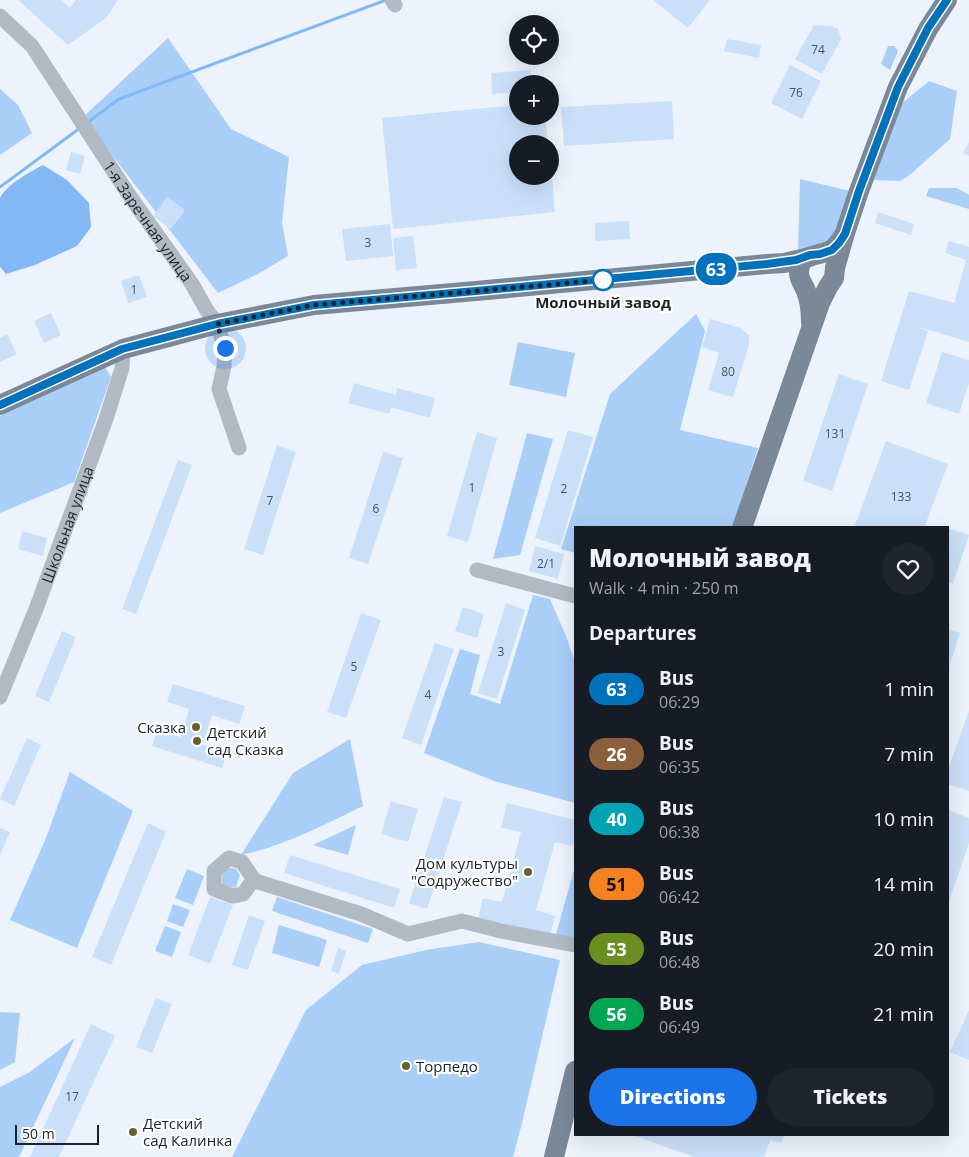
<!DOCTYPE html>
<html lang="en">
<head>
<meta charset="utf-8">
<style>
  body { margin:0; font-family:"Open Sans",sans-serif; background:#20242c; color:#f1f3f6; height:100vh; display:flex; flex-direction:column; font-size:19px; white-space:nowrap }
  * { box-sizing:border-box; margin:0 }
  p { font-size:16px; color:#9ea1a6 }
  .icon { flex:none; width:28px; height:28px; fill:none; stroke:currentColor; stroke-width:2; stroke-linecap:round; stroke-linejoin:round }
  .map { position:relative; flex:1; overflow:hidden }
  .side { position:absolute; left:574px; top:526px; width:375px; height:610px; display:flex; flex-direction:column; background:#171b24; border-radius:0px; box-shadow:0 5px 20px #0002 }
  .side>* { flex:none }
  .badge { padding:0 10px; border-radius:16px; font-size:18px; line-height:32px }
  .tools { position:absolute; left:509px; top:15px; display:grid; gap:10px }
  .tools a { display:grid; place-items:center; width:50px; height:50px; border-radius:50%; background:#171b24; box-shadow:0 5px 20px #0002; font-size:25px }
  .scale { position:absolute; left:15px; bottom:12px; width:84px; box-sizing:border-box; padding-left:5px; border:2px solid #1b222a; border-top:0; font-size:14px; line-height:18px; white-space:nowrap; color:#1b222a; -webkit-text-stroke:4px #fff; paint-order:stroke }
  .you { position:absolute; width:25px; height:25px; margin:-12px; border:4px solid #fff; border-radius:50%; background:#1a73e8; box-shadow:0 0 0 8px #1a73e833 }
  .map>.badge { position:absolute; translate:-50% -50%; box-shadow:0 0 0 2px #fff }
  h2 { padding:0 15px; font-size:19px; line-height:45px }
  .round { display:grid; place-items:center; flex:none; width:52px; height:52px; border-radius:26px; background:#20242c }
  .head { display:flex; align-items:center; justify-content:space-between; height:85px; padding:0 15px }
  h1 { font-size:24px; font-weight:800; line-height:38px }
  .action { display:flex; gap:10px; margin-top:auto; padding:10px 15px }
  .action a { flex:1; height:58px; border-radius:30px; background:#1a73e8; color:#fff; font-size:20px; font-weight:800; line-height:58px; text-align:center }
  .action a+a { background:#20242c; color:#f1f3f6 }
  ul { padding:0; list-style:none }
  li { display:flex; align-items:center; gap:15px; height:65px; padding:0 15px }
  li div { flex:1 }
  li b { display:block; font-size:19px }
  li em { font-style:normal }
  li .badge { min-width:55px; font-weight:700; text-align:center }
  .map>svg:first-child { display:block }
  .green { fill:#a9cef8 }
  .water { fill:#82b9f5 }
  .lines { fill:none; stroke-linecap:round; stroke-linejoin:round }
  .stream { stroke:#82b9f5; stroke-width:3 }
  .building { fill:#cae0f9 }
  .minor { stroke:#b1b9c2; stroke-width:15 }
  .major { stroke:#7a8898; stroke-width:20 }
  .line-casing { stroke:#fff; stroke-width:11 }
  .line { stroke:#0072bc; stroke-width:8 }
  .walk { stroke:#1b222a; stroke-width:5; stroke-dasharray:0 9 }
  .stop-dot { fill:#fff; stroke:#0072bc; stroke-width:2.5 }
  .poi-dot { fill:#67602c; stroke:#fff; stroke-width:2 }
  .labels { text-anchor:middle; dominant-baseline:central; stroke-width:4.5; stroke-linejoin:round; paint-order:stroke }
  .number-label { font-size:12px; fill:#47525e }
  .street-label { font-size:15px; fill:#1b222a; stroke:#fff }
  .stop-label { font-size:15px; font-weight:bold; fill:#1b222a; stroke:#fff }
  .poi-label { font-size:15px; fill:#1b222a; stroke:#fff; text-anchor:start }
</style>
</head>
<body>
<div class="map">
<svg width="969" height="1157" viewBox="0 0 969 1157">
  <rect width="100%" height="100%" fill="#ecf3fc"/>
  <g class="green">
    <path d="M168,38L231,129L289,157L282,223L288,256L258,274L218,293L83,117Z"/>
    <path d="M888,46H894L898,51L890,70L881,64Z"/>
    <path d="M929,81L957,91L950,139L912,173L901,181L874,180L900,105Z"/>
    <path d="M0,89L18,105L32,133L0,155Z"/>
    <path d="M800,179L854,192L833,241L798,251Z"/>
    <path d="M929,188H957L969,195V209L926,196Z"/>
    <path d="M696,314L705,331L680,430L758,448L733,527L575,528V553L561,549L610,394Z"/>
    <path d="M518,342L575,353L566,397L509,385Z"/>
    <path d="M105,367L111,377L74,482L0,513V416Z"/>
    <path d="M527,433L553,439L520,555L493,559Z"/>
    <path d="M533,595L550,599L566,636L575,662V803L494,781L424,753L460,649L480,655L470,694L500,704Z"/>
    <path d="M350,739L363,806C324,825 284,846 241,855L293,773Z"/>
    <path d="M70,772L133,811L77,948L10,920L46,838Z"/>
    <path d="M356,825L348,855L313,845Z"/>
    <path d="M575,866V943L555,938Z"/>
    <path d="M230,868L236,869L240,875L236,887L228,888L222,885V871Z"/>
    <path d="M187,869L204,876L193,905L175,898Z"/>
    <path d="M277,897L373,929L368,943L272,911Z"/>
    <path d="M173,904L190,910L183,927L167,921Z"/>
    <path d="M279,925L327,940L319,967L272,953Z"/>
    <path d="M165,926L181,932L172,957L155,951Z"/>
    <path d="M479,942L560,960L522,1123L513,1157H232L306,1010L362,965L426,950Z"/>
    <path d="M0,1012L20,1013L15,1062L0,1070Z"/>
    <path d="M75,1038L19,1157H0V1087L30,1072Z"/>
  </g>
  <path class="water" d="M43,165L67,180L89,203L91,227L77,246L35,265L6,274L0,267V198C7,184 30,172 43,165Z"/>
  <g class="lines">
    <g class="stream">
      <path d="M87,123L119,99L386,0"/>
      <path d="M0,187L80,128"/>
    </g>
  </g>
  <g class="building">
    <path d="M18,0H60L70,8L76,0H118L107,17L68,45Z"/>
    <path d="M653,0H710L688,28Z"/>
    <path d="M814,25L832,26L838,29L841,39L822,74L795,59Z"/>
    <path d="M727,39L761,45L759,58L724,51Z"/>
    <path d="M790,65L821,81L802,119L771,103Z"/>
    <path d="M531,70L532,84H518V92L492,94L491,73Z"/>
    <path d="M672,101L674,139L564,146L561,107Z"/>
    <path d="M518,105V116H545L548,144H518V176H552L555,212L393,229L382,118Z"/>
    <path d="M969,142V156L963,153Z"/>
    <path d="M71,152L85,156L80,174L66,170Z"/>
    <path d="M167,197L185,210L171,229L153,216Z"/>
    <path d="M878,212L914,224L911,235L875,223Z"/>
    <path d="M629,221L630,239L595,241V223Z"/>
    <path d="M390,224L393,256L346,261L342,229Z"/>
    <path d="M413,236L417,268L396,270L393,238Z"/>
    <path d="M949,241L969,247V342L919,327L928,331L909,390L881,381L909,291L954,303L966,260L945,253Z"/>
    <path d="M139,275L147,297L128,303L121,281Z"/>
    <path d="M51,313L61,335L44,343L34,321Z"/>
    <path d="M710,319L740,328L749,335V345L733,397L708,390L719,353L702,347Z"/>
    <path d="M7,334L17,354L0,362V338Z"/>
    <path d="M942,352L969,360V383L959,414L926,403Z"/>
    <path d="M839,374L868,384L832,491L803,481Z"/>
    <path d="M354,383L396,395L397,388L435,398L430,418L391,407L389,414L348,403Z"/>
    <path d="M568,430L593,437L560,546L535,538Z"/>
    <path d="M477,432L497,438L468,542L447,536Z"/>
    <path d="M886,441L948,464L924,528H854Z"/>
    <path d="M277,445L296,452L263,555L244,549Z"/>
    <path d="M383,452L403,458L368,564L349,558Z"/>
    <path d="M178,460L192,465L136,614L122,609Z"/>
    <path d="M948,528L969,535L953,584L948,582Z"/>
    <path d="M22,531L47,538L43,556L18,549Z"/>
    <path d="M535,546L564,554L558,579L529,571Z"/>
    <path d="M506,603L525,610L497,699L478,693Z"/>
    <path d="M463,607L484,614L477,638L455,631Z"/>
    <path d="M361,613L381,620L346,718L327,712Z"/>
    <path d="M948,629L960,633L948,670Z"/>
    <path d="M62,631L76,637L49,702L35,696Z"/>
    <path d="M435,643L454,649L421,745L402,738Z"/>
    <path d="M173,684L245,706L239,724L212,715L203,745L227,752L222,768L152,746L157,730L181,737L189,709L167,702Z"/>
    <path d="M969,711V791L948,784V769Z"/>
    <path d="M27,738L41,745L14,806L0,799Z"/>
    <path d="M444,797L462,802L427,909L409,903Z"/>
    <path d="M391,801L418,809L408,842L381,834Z"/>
    <path d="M507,803L575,820V836L572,846L555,842L536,910L555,916L550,936L478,918L483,898L502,902L521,832L501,828Z"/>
    <path d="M948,810L969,818V843L948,904Z"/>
    <path d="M148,823L166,832L111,965L92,957Z"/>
    <path d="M0,828L10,832L0,855Z"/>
    <path d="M290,855L400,889L394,908L284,873Z"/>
    <path d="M210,897L233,905L210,964L188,955Z"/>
    <path d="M249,915L265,921L248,970L232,965Z"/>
    <path d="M338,948L346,951L339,974L331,971Z"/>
    <path d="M156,998L172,1004L152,1053L136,1047Z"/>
    <path d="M969,1010V1060L950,1052Z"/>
    <path d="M91,1024L115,1036L59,1157H30Z"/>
    <path d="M632,1135H784L781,1143L770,1140L764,1157H694Z"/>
  </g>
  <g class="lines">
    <g class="minor">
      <path d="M392,0L395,5"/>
      <path id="s1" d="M0,16L32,46L129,195L192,284L206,309L217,324L225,348L224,366L219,389L239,448"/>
      <path d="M477,570L575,596"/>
      <path id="s2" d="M0,697L36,609L106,419L122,368L123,349"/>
      <path d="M254,879L243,894L232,896L214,889V871L229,858L242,862L255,881L361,914L408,934L462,921L501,931L575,945"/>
    </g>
    <g class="major">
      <path d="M811,322C811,311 810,301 806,291C804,285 799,280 799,273C799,252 819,257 831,250C837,246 840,241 844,235"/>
      <path d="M0,405L123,349L217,324L314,305L476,291L767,264L784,263L806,258"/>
      <path d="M742,528L820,303L828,287L834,278L835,268L845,233L859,191L898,87L928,29L947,0"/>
      <path d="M554,1157L575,1071"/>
    </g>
  </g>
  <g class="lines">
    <g class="line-casing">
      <path id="line" d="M0,405L122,349L217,324L314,305L476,291L767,264L796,260L810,255L820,254L832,250L839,243L845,234L859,191L898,87L928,28L947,0"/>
    </g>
    <use href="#line" class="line"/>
    <path class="walk" d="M225,348L217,324L314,305L603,280"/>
  </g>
  <circle class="stop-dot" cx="603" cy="280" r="10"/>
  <g class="poi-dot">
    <circle cx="196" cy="727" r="5"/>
    <circle cx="197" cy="741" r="5"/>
    <circle cx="528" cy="872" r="5"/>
    <circle cx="406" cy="1066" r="5"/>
    <circle cx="133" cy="1132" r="5"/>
  </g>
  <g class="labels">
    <g class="number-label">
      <text x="818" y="49">74</text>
      <text x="796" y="92">76</text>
      <text x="368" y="242">3</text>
      <text x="134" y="289">1</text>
      <text x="728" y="371">80</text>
      <text x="835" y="433">131</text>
      <text x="472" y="487">1</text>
      <text x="564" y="488">2</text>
      <text x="901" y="496">133</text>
      <text x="270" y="500">7</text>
      <text x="376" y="508">6</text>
      <text x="546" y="563">2/1</text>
      <text x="501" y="651">3</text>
      <text x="354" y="666">5</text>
      <text x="428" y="694">4</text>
      <text x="72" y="1096">17</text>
    </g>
    <g class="street-label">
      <text stroke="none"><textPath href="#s1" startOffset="254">1-я Заречная улица</textPath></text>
      <text stroke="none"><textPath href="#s2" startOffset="185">Школьная улица</textPath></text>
    </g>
    <g class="stop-label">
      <text x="603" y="302">Молочный завод</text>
    </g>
    <g class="poi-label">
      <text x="186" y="727" text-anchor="end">Сказка</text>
      <text x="207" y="732">Детский<tspan x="207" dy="17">сад Сказка</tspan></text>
      <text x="518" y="863" text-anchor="end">Дом культуры<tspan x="518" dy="17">"Содружество"</tspan></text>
      <text x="416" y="1066">Торпедо</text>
      <text x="143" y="1123">Детский<tspan x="143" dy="17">сад Калинка</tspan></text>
    </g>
  </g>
</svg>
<div class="tools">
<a><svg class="icon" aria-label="locate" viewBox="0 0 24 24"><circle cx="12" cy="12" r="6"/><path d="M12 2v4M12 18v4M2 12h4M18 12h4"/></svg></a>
<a>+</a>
<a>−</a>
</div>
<div class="scale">50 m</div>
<div class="you" style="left:225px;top:348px"></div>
<b class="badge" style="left:716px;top:269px;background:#0072bc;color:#fff">63</b>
<section class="side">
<div class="head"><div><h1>Молочный завод</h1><p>Walk · 4 min · 250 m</p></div><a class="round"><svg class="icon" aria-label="heart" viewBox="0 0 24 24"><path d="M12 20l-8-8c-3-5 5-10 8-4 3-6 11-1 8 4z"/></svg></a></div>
<h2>Departures</h2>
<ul>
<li><span class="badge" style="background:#0072bc;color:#fff">63</span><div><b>Bus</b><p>06:29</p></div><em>1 min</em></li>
<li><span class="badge" style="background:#8b5e3c;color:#fff">26</span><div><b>Bus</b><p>06:35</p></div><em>7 min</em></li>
<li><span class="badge" style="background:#00a3b4;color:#fff">40</span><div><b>Bus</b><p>06:38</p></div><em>10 min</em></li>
<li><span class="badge" style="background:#f58220;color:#111">51</span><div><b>Bus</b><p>06:42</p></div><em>14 min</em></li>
<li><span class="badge" style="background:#6b8e23;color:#fff">53</span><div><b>Bus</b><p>06:48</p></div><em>20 min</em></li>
<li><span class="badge" style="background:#00a651;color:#fff">56</span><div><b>Bus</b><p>06:49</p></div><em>21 min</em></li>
</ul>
<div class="action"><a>Directions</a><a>Tickets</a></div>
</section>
</div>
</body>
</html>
